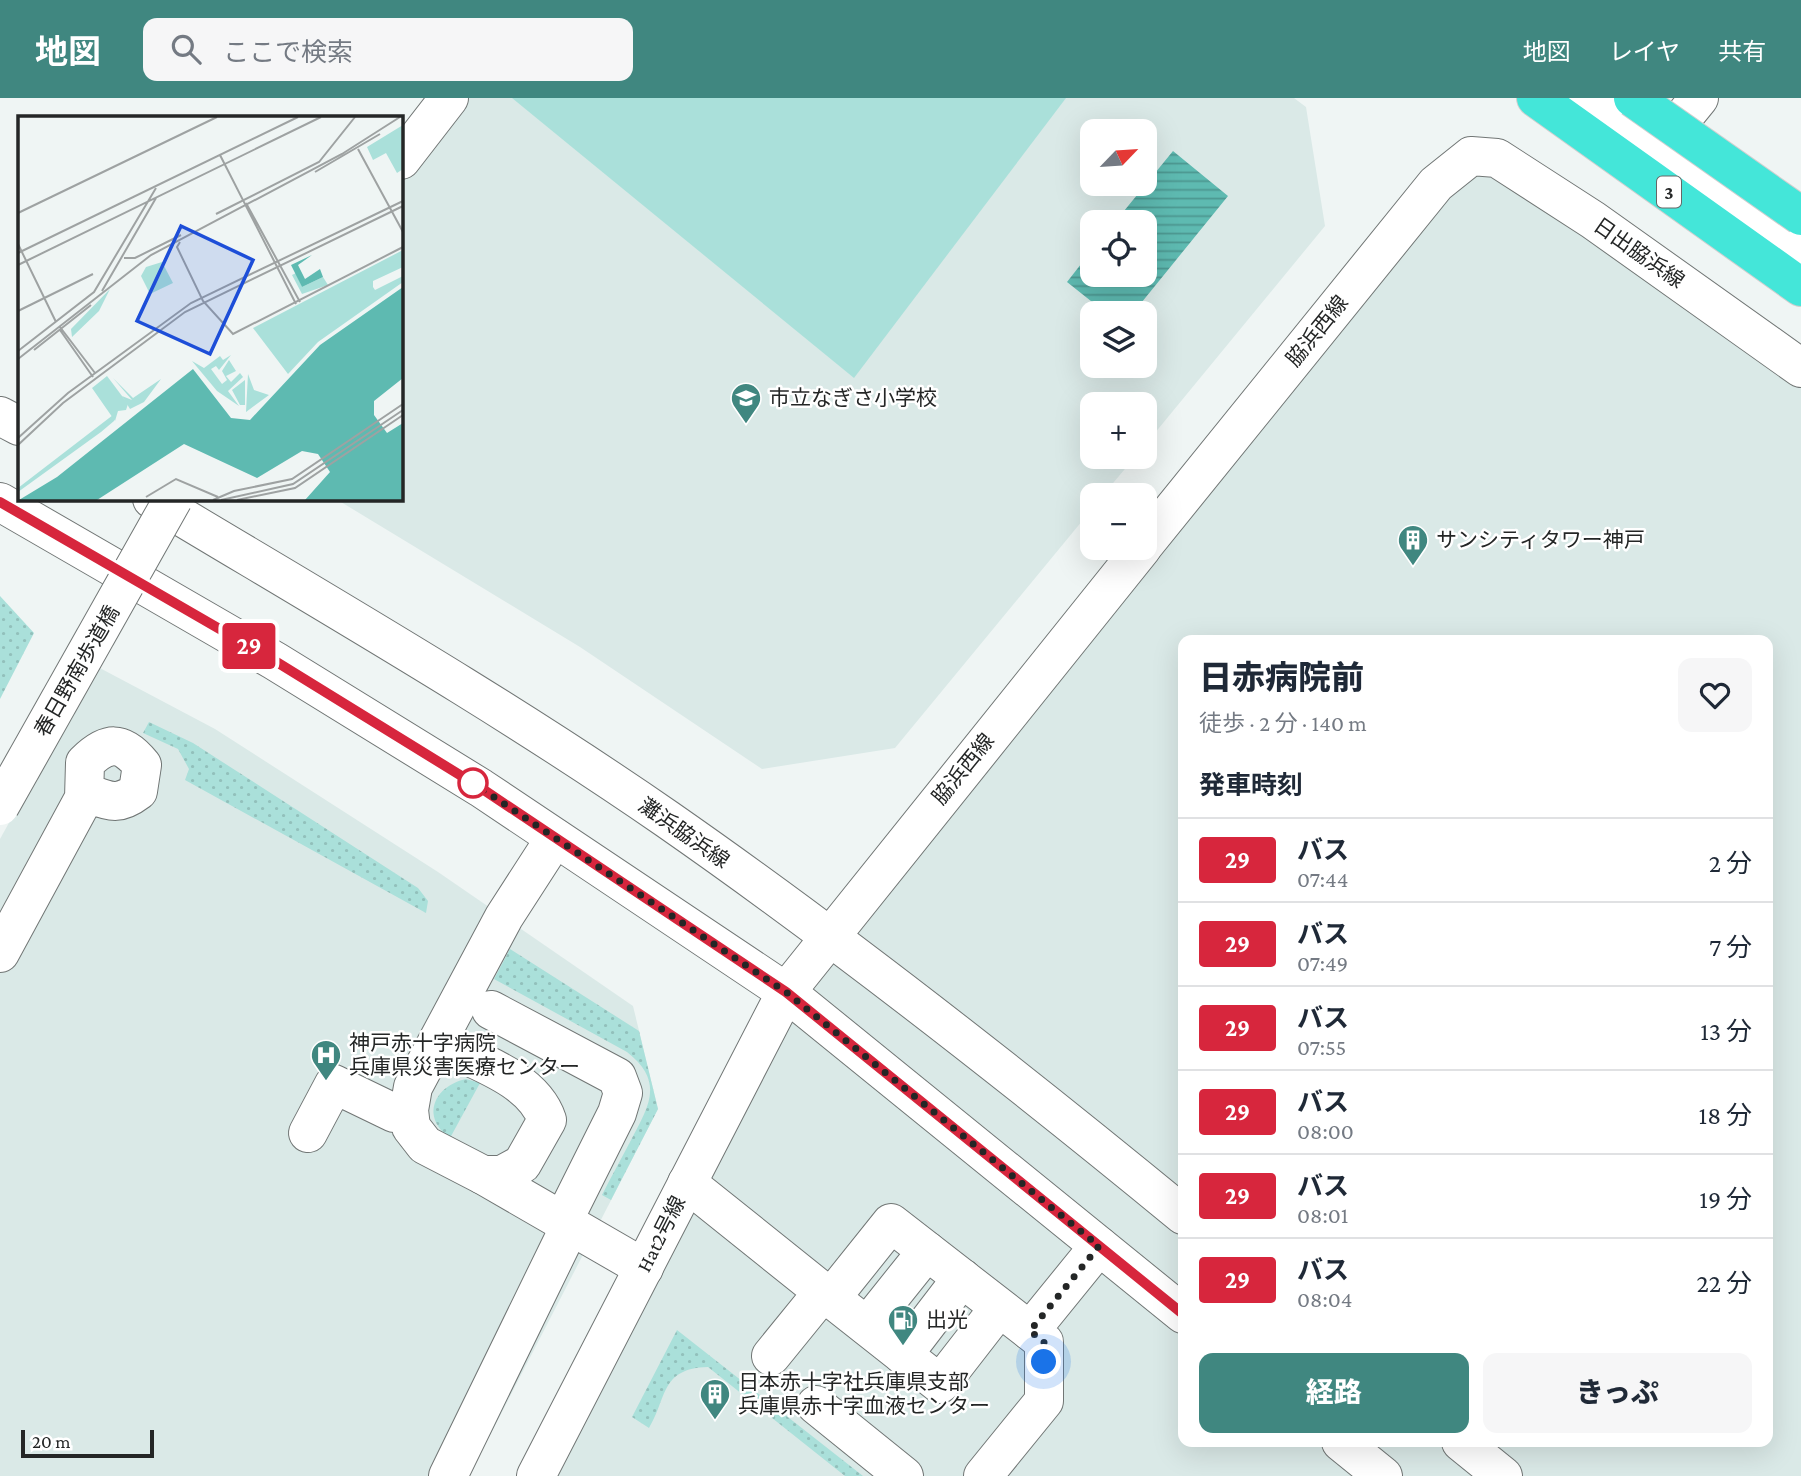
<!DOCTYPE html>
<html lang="ja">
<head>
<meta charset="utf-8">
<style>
  body { margin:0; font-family:"Crimson Pro","Noto Sans JP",serif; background:#f6f6f7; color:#1f2937; height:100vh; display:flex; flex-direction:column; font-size:26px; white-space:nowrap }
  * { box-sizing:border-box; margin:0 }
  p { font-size:23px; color:#747a83 }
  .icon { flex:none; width:38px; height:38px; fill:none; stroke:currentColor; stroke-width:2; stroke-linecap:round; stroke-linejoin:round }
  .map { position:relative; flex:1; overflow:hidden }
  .panel { position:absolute; left:1178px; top:537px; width:595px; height:812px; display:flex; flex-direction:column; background:#fff; border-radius:14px; box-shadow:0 7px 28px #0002 }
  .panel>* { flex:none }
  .badge { padding:0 14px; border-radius:5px; font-size:24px; line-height:46px }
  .needle { width:46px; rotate:65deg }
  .fabs { position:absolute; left:1080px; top:21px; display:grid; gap:14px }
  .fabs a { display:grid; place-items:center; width:77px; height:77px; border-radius:14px; background:#fff; box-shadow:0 7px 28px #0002; font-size:35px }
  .scale { position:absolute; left:21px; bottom:18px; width:133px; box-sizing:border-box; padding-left:7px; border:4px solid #242626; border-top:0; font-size:19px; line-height:24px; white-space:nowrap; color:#242626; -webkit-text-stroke:5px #fff; paint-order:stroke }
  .you { position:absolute; width:35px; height:35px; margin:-18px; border:5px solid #fff; border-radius:50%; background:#1a73e8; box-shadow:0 0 0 10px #1a73e833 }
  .map>.badge { position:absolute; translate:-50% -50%; box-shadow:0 0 0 4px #fff }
  h2 { padding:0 21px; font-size:26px; line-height:63px }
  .round { display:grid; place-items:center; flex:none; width:74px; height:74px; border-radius:14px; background:#f6f6f7 }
  .headline { display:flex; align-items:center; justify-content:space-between; height:119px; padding:0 21px }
  h1 { font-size:33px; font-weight:800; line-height:52px }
  .action { display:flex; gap:14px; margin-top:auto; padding:14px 21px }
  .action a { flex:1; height:80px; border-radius:14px; background:#408780; color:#fff; font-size:28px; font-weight:800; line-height:80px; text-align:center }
  .action a+a { background:#f6f6f7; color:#1f2937 }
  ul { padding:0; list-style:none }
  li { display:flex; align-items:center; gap:21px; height:84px; padding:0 21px; border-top:2px solid #e0e1e3 }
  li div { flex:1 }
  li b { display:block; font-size:26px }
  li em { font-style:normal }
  li .badge { min-width:77px; font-weight:700; text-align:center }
  header { display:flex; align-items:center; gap:42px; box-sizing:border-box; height:98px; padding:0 35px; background:#408780; color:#fff }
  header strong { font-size:33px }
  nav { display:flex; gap:38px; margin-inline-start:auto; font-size:24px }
  .search { width:490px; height:63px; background:#f6f6f7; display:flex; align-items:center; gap:18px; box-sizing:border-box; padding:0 24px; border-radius:14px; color:#747a83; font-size:26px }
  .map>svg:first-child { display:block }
  .built { fill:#dae9e7; fill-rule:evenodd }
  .grass { fill:url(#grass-dots) }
  .pitch { fill:#aae0da }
  .water { fill:url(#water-rules) }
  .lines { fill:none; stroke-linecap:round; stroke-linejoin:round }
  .minor-casing { stroke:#717675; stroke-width:40 }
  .highway-casing { stroke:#cfcfcf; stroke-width:40 }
  .minor { stroke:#fff; stroke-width:38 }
  .highway { stroke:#44e6d9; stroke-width:38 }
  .minor-bridge-casing { stroke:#717675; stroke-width:40; stroke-linecap:butt }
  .highway-bridge-casing { stroke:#cfcfcf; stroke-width:40; stroke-linecap:butt }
  .minor-bridge { stroke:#fff; stroke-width:38 }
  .highway-bridge { stroke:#44e6d9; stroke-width:38 }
  .line-casing { stroke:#fff; stroke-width:16 }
  .line { stroke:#d7263d; stroke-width:10 }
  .walk { stroke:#242626; stroke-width:7; stroke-dasharray:0 12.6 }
  .stop-dot { fill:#fff; stroke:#d7263d; stroke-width:3.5 }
  .labels { text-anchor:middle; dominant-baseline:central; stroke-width:5; stroke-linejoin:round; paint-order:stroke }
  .shield { fill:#fff; stroke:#666767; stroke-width:2 }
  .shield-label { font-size:19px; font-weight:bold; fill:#242626 }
  .street-label { font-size:21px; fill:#242626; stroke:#fff }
  .poi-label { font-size:21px; fill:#242626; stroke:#fff; text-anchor:start }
  .inset-road { fill:none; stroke:#9ea2a2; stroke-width:2 }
  .view { fill:#1d4ed8; fill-opacity:0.15; stroke:#1d4ed8; stroke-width:3.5 }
  .inset-edge { fill:none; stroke:#242626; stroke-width:3.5 }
</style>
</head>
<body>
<header>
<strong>地図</strong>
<div class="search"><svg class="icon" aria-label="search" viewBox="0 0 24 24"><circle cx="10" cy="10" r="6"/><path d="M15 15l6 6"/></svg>ここで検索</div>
<nav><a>地図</a><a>レイヤ</a><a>共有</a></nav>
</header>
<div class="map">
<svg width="1801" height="1378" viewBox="0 0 1801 1378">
  <defs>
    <pattern id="grass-dots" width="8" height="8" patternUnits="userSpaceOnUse" patternTransform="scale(1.75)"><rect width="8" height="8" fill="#aae0da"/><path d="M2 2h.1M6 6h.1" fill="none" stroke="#92c0bb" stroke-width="1.8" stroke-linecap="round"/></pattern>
    <pattern id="water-rules" width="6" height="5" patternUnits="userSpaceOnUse" patternTransform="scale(1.75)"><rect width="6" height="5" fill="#5ebab1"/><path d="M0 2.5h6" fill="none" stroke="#4d9790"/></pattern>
  </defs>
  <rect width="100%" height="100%" fill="#eff5f4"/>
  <g class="built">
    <path d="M460,0H1294L1306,9L1325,128L1145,347L1144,306H1092V359H1135L1103,397H1092V411L895,650L762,671L580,549L336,401H401V76ZM1092,33H1144V86H1092ZM1092,124H1144V177H1092ZM1092,215H1144V268H1092Z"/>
    <path d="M1471,58L1801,270V1378H536L786,894ZM1183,542H1768V1344H1183Z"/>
    <path d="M96,568L215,631L438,774L633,908L658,1011L469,1378H0V741Z"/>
  </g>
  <g class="grass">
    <path d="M0,498L34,535L0,601Z"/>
    <path d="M149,624L193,645L418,790L428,803L426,815L185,682L189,671L178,651L143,635Z"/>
    <path d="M510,851L639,933L658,1011L611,1102L602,1097C611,1079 621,1061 630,1044C649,1008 665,984 627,954L494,881Z"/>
    <path d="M466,981L480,985L450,1040C420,1019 434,988 466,981Z"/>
    <path d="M677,1232L863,1378H845L708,1269C660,1270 667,1301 649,1330L632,1319Z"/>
  </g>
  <path class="pitch" d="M512,0H1066L854,280Z"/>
  <path class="water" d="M1173,53L1228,98L1133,215H1106L1067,184L1092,152V177H1144V124H1115Z"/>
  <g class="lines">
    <g class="minor-casing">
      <g id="minor">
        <path d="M1587,0L1655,54L1801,157"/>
        <path d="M1655,54L1699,0"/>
        <path d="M401,62L449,0"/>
        <path d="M0,318L19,328"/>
        <path d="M152,401C325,505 501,606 667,721C845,845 1015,979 1183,1117"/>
        <path d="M0,404L275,563L481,690L786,894L1183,1216"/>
        <path d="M1144,447L1436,86L1471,58L1497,60L1593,122L1801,270"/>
        <path d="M0,855L84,700L85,665C107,643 122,642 142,667L138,693C121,706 112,705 93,697L84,700"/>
        <path d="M491,912L617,979L623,995L617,1015L563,1123"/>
        <path d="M438,944C475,963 533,980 547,1022L522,1066L502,1077H483L425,1047L411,1029L409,1012L413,989L504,819L555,740"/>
        <path d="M308,1035L334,986L394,1015L409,1012"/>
        <path d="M483,1077L644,1170"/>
        <path d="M687,1085L823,1194L771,1258"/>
        <path d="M823,1194L831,1200L891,1125L1030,1233"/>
        <path d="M831,1200L940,1286L999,1210"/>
        <path d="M867,1228L927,1153"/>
        <path d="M903,1257L962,1180"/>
        <path d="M816,1307L904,1378"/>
        <path d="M1341,1344L1383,1378"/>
        <path d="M1461,1344L1503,1378"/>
        <path d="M448,1378L570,1128"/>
        <path d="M536,1378L786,894L1142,450"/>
        <path d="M983,1378L1044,1303V1244L1030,1233L1099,1148"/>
      </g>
    </g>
    <g class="highway-casing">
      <path id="highway" d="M1536,0L1801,189"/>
    </g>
    <use href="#minor" class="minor"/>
    <use href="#highway" class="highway"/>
    <g class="minor-bridge-casing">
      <path id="minor-bridge" d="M0,708L173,401"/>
    </g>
    <g class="highway-bridge-casing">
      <path id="highway-bridge" d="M1633,0L1801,118"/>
    </g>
    <use href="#minor-bridge" class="minor-bridge"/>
    <use href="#highway-bridge" class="highway-bridge"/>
  </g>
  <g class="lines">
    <g class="line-casing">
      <path id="line" d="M0,404L275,563L481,690L786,894L1183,1216"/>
    </g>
    <use href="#line" class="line"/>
    <path class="walk" d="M473,685L786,894L1099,1148L1030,1233L1044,1244V1264"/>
  </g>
  <defs>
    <g id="school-pin" transform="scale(1.575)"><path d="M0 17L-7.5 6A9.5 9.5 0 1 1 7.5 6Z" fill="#408780" stroke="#fff"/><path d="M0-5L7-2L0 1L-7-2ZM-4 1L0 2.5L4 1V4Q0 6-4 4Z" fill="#fff"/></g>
    <g id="building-pin" transform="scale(1.575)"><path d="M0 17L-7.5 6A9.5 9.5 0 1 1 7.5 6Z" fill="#408780" stroke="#fff"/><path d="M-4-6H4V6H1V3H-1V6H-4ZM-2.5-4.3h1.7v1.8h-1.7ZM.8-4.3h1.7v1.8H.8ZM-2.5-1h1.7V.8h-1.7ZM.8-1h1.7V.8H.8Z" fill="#fff"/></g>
    <g id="hospital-pin" transform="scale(1.575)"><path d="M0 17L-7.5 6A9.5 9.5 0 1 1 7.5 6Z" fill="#408780" stroke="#fff"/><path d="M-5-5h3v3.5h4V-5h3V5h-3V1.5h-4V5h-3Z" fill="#fff"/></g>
    <g id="fuel-pin" transform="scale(1.575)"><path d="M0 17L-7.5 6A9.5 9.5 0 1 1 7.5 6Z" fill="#408780" stroke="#fff"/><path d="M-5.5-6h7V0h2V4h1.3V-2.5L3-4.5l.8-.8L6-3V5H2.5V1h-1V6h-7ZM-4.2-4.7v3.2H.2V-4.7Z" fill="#fff"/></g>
  </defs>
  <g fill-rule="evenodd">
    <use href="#school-pin" x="746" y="300"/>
    <use href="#building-pin" x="1413" y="442"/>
    <use href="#hospital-pin" x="326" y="957"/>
    <use href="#fuel-pin" x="903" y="1222"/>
    <use href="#building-pin" x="715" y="1296"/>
  </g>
  <circle class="stop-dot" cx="473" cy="685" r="14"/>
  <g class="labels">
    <rect class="shield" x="1657" y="78.5" width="24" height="31" rx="5"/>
    <g class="shield-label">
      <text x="1669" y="94">3</text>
    </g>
    <g class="street-label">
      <text transform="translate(1639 155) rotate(35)">日出脇浜線</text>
      <text transform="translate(1317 233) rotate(-51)">脇浜西線</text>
      <text transform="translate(77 573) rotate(-60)">春日野南歩道橋</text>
      <text transform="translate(963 671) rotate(-51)">脇浜西線</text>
      <text transform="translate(684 735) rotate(35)">灘浜脇浜線</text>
      <text transform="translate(661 1136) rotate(-63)">Hat2号線</text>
    </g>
    <g class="poi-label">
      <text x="769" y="300">市立なぎさ小学校</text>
      <text x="1436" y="442">サンシティタワー神戸</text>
      <text x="349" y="945">神戸赤十字病院<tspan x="349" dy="24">兵庫県災害医療センター</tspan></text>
      <text x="926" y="1222">出光</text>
      <text x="738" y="1284">日本赤十字社兵庫県支部<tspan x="738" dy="24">兵庫県赤十字血液センター</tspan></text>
    </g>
  </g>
  <g transform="translate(18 18)">
    <rect width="385" height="385" fill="#eff5f4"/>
    <path d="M278,157L284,171L305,161L310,169L284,178L274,159ZM92,173L81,195L54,221L53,213ZM213,239L201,254L198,250L193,253L204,268L209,264L204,255L211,244L218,255L208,260L213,266L222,257L225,261L210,275L221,290L199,275L174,245L186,252L202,240L205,244ZM230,258L236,274L251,279L228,296ZM95,262L115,282L143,263L126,286L112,293L104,280L114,284ZM227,264V289H222L214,274ZM96,290V305L83,316L0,376V372L95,299Z" fill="#aae0da"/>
    <path d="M385,134V151L355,165V171L357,174L385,160V166L300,226L270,258L235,212ZM89,260L110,288L108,294L100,295L97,305L74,272Z" fill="#aae0da"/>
    <path d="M385,9V53L379,57L368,37L355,44L349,31ZM144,146L155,167L132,178L123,160L128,151Z" fill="#aae0da"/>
    <path d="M294,139L280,149L287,163L302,153L305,161L284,171L273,149ZM385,171V262L356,285V299L369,317L385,307V384H287L312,356L300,338L284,335L239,362L166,328L79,384H1L39,361L175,253L213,302L232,304L302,229Z" fill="#5ebab1"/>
    <path class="inset-road" d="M340,33L385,116M202,39L278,188M297,56L362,18M228,87L282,186M0,97L199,1M198,98L301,46L337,1M162,126L159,131L185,185L215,218L385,131M0,128L38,206M0,137L280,1M106,142H117L163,119M0,149L303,1M84,175L138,82M0,195L75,158M42,211L77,257M42,214L75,261M16,234L73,189M0,235L76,176L138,72M0,243L133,139L324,38L382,1M0,322L50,277L173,187L385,85M0,329L45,287L167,196L385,90M128,381L158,363L200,381M195,384L216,375L274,363L385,288M203,384L275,368L385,294M219,384L277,372L385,299"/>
    <path class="view" d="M163,110L235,144L192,238L119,205Z"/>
    <rect width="385" height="385" class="inset-edge"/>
  </g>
</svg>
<div class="fabs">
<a><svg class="needle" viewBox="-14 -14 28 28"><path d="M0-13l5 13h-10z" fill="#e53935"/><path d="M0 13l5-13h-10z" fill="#747a83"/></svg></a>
<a><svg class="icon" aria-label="locate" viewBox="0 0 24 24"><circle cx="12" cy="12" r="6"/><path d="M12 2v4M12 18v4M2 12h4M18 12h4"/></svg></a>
<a><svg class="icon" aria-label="layers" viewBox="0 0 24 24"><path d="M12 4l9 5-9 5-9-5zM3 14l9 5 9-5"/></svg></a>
<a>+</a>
<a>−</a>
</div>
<div class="scale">20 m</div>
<div class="you" style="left:1044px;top:1264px"></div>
<b class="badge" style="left:249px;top:548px;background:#d7263d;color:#fff">29</b>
<section class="panel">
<div class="headline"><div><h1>日赤病院前</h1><p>徒歩 · 2 分 · 140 m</p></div><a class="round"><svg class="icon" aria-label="heart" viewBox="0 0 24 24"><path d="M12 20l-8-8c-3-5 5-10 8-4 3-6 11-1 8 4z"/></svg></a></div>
<h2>発車時刻</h2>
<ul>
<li><span class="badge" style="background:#d7263d;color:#fff">29</span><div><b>バス</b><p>07:44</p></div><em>2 分</em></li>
<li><span class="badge" style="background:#d7263d;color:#fff">29</span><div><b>バス</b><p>07:49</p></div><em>7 分</em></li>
<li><span class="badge" style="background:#d7263d;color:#fff">29</span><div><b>バス</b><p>07:55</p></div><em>13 分</em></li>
<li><span class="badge" style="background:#d7263d;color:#fff">29</span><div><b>バス</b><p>08:00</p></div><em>18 分</em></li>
<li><span class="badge" style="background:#d7263d;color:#fff">29</span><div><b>バス</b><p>08:01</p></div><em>19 分</em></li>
<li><span class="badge" style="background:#d7263d;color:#fff">29</span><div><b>バス</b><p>08:04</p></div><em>22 分</em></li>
</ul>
<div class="action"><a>経路</a><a>きっぷ</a></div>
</section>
</div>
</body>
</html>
